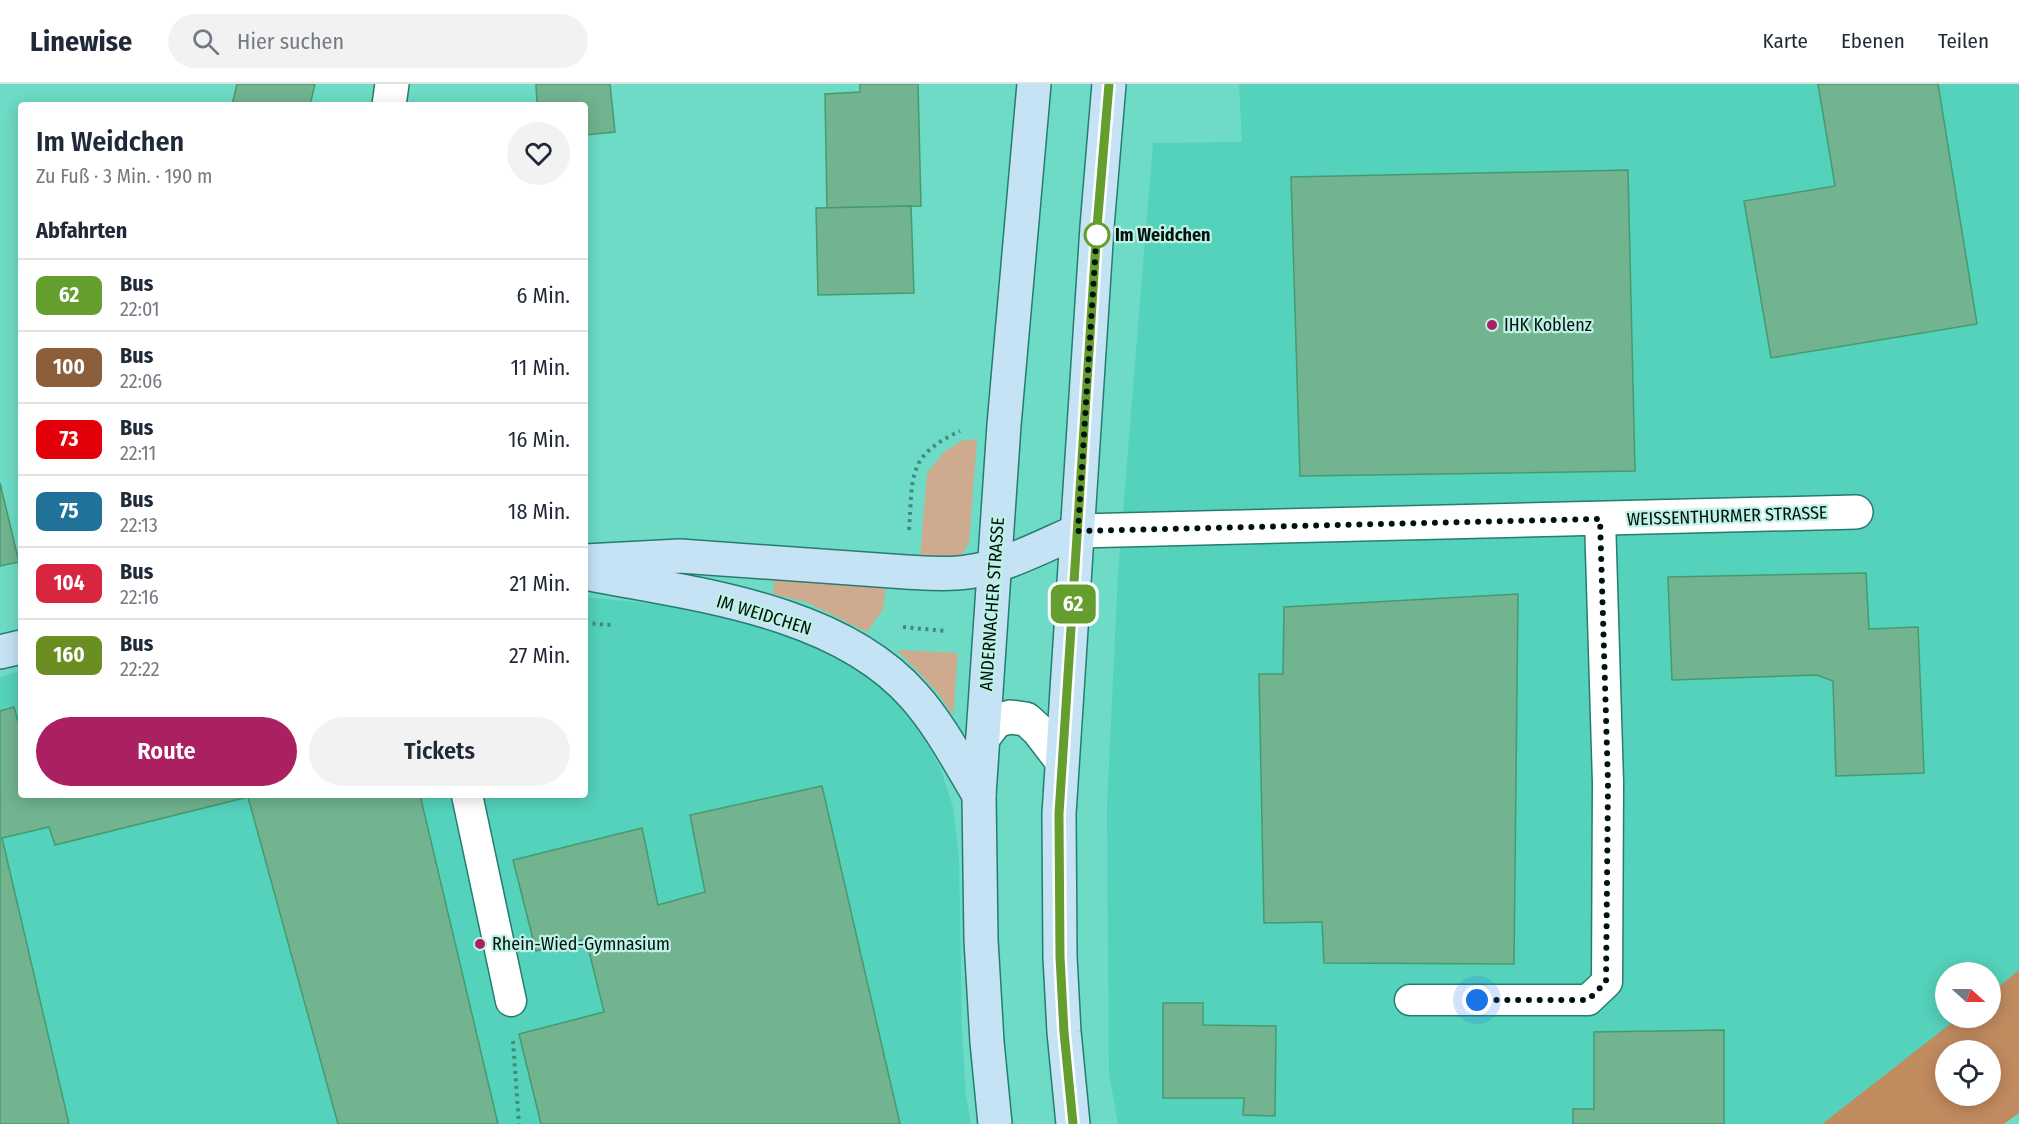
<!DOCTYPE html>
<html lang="de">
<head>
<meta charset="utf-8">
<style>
  body { margin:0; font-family:"Fira Sans Condensed",sans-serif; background:#f2f2f3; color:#1f2937; height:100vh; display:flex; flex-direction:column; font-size:22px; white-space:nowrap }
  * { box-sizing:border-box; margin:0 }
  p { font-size:20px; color:#747a83 }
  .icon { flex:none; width:33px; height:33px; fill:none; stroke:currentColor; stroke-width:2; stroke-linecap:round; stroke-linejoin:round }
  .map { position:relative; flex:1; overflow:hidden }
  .side { position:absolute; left:18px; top:18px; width:570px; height:696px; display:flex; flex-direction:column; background:#fff; border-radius:6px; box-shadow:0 3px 15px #0003 }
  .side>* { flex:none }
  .badge { padding:0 12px; border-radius:9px; font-size:21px; line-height:39px }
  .needle { width:39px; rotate:111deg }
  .fabs { position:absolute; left:1935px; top:878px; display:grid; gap:12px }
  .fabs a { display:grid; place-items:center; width:66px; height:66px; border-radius:50%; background:#fff; box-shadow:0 3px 15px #0003; font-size:30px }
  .you { position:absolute; width:30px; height:30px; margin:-15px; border:4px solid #fff; border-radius:50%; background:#1a73e8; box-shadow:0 0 0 9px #1a73e833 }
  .map>.badge { position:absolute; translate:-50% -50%; box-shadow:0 0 0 3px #fff }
  h2 { padding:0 18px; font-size:22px; line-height:54px }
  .round { display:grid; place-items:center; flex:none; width:63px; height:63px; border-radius:32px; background:#f2f2f3 }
  .overview { display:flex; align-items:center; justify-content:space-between; height:102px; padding:0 18px }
  h1 { font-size:28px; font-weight:600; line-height:45px }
  .action { display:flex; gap:12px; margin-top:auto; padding:12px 18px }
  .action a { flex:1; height:69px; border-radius:36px; background:#ab2060; color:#fff; font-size:24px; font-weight:600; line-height:69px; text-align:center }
  .action a+a { background:#f2f2f3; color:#1f2937 }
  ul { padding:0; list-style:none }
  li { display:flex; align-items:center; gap:18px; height:72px; padding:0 18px; border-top:2px solid #e0e1e3 }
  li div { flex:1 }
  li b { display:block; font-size:22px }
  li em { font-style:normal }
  li .badge { min-width:66px; font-weight:700; text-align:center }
  header { display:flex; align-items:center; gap:36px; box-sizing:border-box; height:84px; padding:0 30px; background:#fff; border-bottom:2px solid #e0e1e3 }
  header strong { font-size:28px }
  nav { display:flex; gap:33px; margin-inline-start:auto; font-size:21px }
  .search { width:420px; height:54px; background:#f2f2f3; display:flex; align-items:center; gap:15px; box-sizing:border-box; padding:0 21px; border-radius:33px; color:#747a83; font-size:22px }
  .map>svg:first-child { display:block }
  .built { fill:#54d2bb }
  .green { fill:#ceaa8f }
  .forest { fill:#c18b60; fill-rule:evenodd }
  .building { fill:#71b48f; stroke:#459b6f; stroke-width:1.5 }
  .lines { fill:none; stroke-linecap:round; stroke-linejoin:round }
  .lane-casing { stroke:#257d6e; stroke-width:33 }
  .street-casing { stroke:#257d6e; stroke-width:36 }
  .secondary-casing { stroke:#257d6e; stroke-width:36 }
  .path { stroke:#418b7c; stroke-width:4; stroke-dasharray:3 4.5; stroke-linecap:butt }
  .lane { stroke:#fff; stroke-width:30 }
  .street { stroke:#fff; stroke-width:33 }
  .secondary { stroke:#c5e3f5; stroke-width:33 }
  .line-casing { stroke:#fff; stroke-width:14 }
  .line { stroke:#639e2e; stroke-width:9 }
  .walk { stroke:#00130f; stroke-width:6; stroke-dasharray:0 10.8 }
  .stop-dot { fill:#fff; stroke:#639e2e; stroke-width:3 }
  .poi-dot { fill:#ab2060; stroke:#bff1e5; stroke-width:2 }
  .labels { text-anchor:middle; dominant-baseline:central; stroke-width:4.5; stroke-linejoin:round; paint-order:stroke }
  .stop-label { font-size:18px; font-weight:bold; fill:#00130f; stroke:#bff1e5; text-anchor:start }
  .poi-label { font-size:18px; fill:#00130f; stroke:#bff1e5; text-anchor:start }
  .street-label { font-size:18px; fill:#00130f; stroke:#bff1e5 }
</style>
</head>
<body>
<header>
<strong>Linewise</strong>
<div class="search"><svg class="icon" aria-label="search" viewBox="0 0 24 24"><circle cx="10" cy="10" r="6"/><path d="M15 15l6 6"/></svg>Hier suchen</div>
<nav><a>Karte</a><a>Ebenen</a><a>Teilen</a></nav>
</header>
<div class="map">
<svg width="2019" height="1040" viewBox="0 0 2019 1040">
  <rect width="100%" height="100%" fill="#6ddbc5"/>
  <g class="built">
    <path d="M1239,0H2019V886L1991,909L1990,888H1946V933H1959L1822,1040H1118L1109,989L1107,724L1118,489L1153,59L1242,58Z"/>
    <path d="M585,513L674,522L730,532L814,561L847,579L879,599L905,624L925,654L941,686L953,723L959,773L962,947L966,1013L971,1040H0V593L21,587V711H585Z"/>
  </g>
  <g class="green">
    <path d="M977,355L969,458L964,468L953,476L920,474L927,389L943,369L961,357Z"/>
    <path d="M774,493L886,501L883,525L867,548L806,518L773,510Z"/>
    <path d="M897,566L958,569L953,632L938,609Z"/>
  </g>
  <path class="forest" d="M2019,886V1029L2004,1040H1822L1959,933H1990L1991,909ZM1946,966H1990V1011H1946Z"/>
  <g class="building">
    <path d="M237,0H315L310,21H232Z"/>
    <path d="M536,0H610L615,48L585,51V21H537Z"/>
    <path d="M860,0H918L921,122L827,124L825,10L860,8Z"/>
    <path d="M1818,0H1938L1977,240L1771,274L1744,117L1835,102Z"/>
    <path d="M1628,86L1635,387L1300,392L1291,93Z"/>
    <path d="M911,122L914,209L818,211L816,124Z"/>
    <path d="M0,399L19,478L0,482Z"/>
    <path d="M1866,489L1869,545L1918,543L1924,689L1836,692L1833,597L1817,591L1672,596L1668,493Z"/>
    <path d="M1518,510L1514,880L1324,879L1322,838L1264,839L1259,590H1283L1284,523Z"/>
    <path d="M14,623L21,648V711H420L498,1040H338L248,713L55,761L49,743L2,754L69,1040H0V627Z"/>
    <path d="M822,702L900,1040H541L519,950L604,928L586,855L536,867L513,776L642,744L658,821L705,808L690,731Z"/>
    <path d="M1163,919H1203V941L1276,942L1275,1032L1243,1031L1244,1014H1163Z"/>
    <path d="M1724,946V1040H1573V1025H1594V948Z"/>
  </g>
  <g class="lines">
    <g class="lane-casing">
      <g id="lane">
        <path d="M467,711L511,917"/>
        <path d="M1410,916H1588L1607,898L1608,699L1600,435"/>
      </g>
    </g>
    <g class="street-casing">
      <g id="street">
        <path d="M389,21L392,0"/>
        <path d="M1078,447L1856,428"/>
        <path d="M983,654L996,637L1010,633L1026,635L1038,646L1061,676"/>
      </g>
    </g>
    <g class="secondary-casing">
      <g id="secondary">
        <path d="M585,477L680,472L906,488C926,489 947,491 967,488C1002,484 1045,461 1078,447"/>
        <path d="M585,489C692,510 838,525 914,612C940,641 959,678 979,711"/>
        <path d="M0,568L21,563"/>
        <path d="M995,1040L987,958L981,856L979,711L1004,341L1034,0"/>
        <path d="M1073,1040L1064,948L1060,873L1059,730L1097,143L1109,0"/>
      </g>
    </g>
    <g class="path">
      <path d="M909,446C913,393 906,372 960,347"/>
      <path d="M585,539L611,541"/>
      <path d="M903,543L946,547"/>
      <path d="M513,957L519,1040"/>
    </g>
    <use href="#lane" class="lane"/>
    <use href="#street" class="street"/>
    <use href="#secondary" class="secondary"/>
  </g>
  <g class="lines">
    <g class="line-casing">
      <path id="line" d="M1073,1040L1064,948L1060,873L1059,730L1097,143L1109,0"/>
    </g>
    <use href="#line" class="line"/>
    <path class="walk" d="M1097,151V143L1078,447L1600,435L1608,699L1606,898L1588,916H1477"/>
  </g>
  <circle class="stop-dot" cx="1097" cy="151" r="12"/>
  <g class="poi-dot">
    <circle cx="1492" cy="241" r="6"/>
    <circle cx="480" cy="860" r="6"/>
  </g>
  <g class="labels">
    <g class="stop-label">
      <text x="1115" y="151">Im Weidchen</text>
    </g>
    <g class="poi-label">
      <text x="1504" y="241">IHK Koblenz</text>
      <text x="492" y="860">Rhein-Wied-Gymnasium</text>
    </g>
    <g class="street-label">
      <text transform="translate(1727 432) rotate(-2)">WEISSENTHURMER STRASSE</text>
      <text transform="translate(992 520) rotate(-86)">ANDERNACHER STRASSE</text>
      <text transform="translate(764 531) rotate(17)">IM WEIDCHEN</text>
    </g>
  </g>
</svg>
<div class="fabs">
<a><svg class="needle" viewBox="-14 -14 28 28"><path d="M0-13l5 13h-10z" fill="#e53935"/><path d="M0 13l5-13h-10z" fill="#747a83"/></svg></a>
<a><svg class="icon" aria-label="locate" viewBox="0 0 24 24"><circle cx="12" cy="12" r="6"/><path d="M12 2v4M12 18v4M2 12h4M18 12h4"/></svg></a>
</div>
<div class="you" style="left:1477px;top:916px"></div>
<b class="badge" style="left:1073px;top:520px;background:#639e2e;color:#fff">62</b>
<section class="side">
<div class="overview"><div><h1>Im Weidchen</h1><p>Zu Fuß · 3 Min. · 190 m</p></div><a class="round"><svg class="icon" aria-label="heart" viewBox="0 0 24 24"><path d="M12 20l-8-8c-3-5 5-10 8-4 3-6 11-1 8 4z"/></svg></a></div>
<h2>Abfahrten</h2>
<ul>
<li><span class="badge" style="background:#639e2e;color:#fff">62</span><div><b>Bus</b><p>22:01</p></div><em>6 Min.</em></li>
<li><span class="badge" style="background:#8b5e3c;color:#fff">100</span><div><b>Bus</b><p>22:06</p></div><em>11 Min.</em></li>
<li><span class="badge" style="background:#e2000a;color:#fff">73</span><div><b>Bus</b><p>22:11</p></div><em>16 Min.</em></li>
<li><span class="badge" style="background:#217299;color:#fff">75</span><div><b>Bus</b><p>22:13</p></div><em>18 Min.</em></li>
<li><span class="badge" style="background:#d7263d;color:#fff">104</span><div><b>Bus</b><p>22:16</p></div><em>21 Min.</em></li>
<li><span class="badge" style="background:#6b8e23;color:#fff">160</span><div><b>Bus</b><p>22:22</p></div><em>27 Min.</em></li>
</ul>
<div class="action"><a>Route</a><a>Tickets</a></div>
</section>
</div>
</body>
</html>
